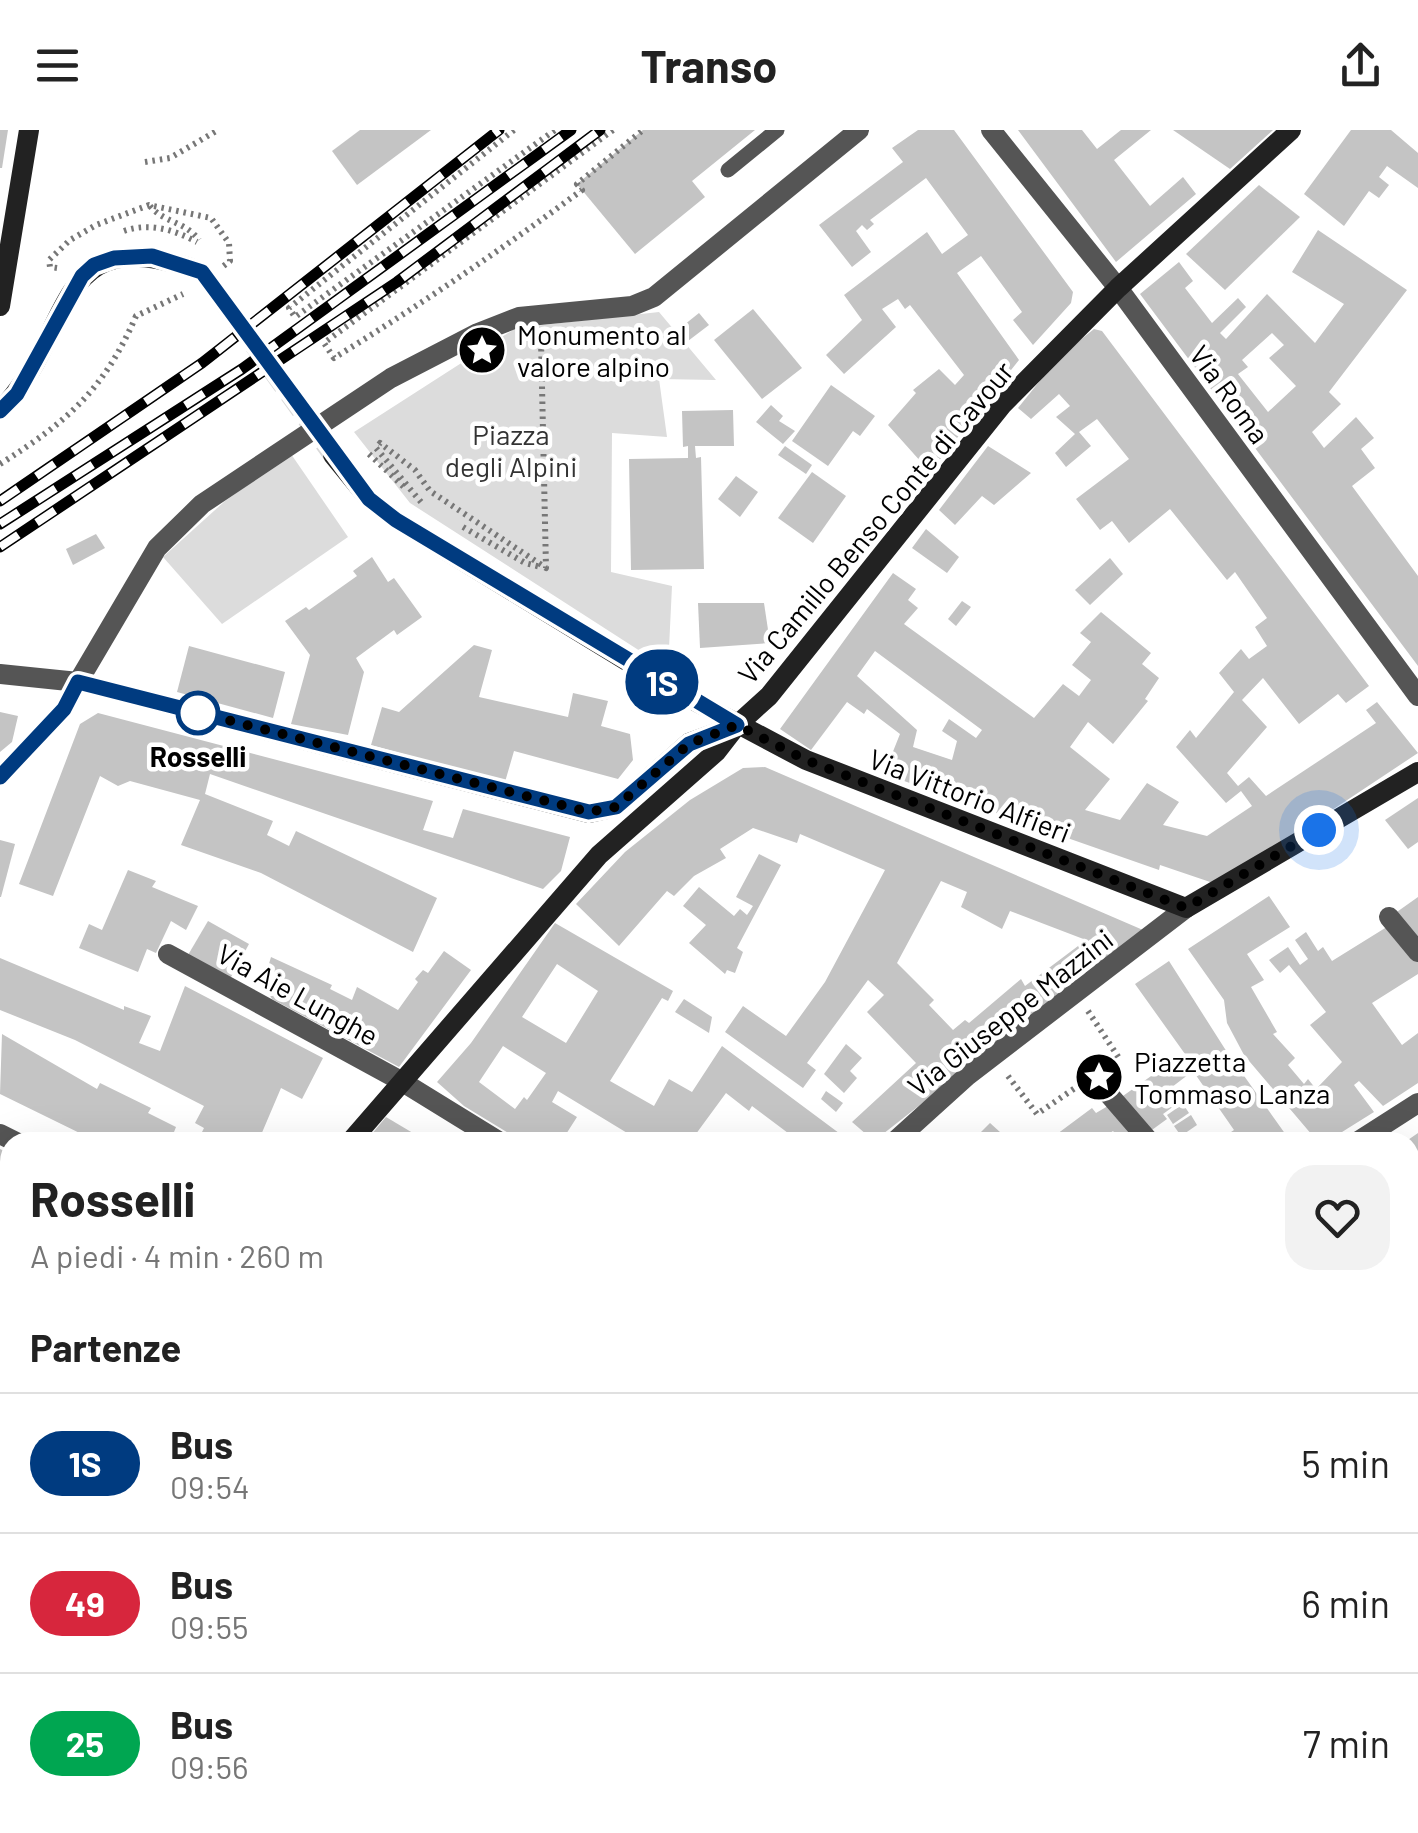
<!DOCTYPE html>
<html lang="it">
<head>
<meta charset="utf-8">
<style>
  body { margin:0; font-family:Barlow,sans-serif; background:#f2f2f2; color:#222; height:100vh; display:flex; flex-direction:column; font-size:38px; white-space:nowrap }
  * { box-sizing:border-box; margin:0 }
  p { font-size:32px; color:#767676 }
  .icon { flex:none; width:55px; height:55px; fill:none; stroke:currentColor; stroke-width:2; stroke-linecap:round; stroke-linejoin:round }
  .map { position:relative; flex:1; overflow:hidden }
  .side { position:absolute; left:0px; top:1002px; width:1420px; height:702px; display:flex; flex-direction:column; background:#fff; border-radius:30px 30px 0 0; box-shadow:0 10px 40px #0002 }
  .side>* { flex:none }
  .badge { padding:0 20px; border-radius:32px; font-size:35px; line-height:65px }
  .you { position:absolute; width:50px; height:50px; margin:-25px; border:8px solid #fff; border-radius:50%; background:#1a73e8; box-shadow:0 0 0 15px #1a73e833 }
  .map>.badge { position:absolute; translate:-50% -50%; box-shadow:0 0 0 5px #fff }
  h2 { padding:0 30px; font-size:38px; line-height:90px }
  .round { display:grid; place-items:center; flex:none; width:105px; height:105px; border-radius:30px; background:#f2f2f2 }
  .headline { display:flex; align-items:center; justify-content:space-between; height:170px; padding:0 30px }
  h1 { font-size:48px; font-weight:700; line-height:75px }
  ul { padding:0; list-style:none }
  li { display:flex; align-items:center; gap:30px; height:140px; padding:0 30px; border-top:2px solid #e0e0e0 }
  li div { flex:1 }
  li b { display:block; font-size:38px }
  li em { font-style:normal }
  li .badge { min-width:110px; font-weight:700; text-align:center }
  header { display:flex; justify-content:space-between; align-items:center; height:130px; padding:0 30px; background:#fff; font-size:45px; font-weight:700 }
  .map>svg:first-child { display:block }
  .green { fill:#dcdcdc }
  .building { fill:#c4c4c4; fill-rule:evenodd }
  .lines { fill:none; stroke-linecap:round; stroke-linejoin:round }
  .secondary-tunnel { stroke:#d9d9d9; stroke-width:20; stroke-dasharray:20 10; stroke-linecap:butt }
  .path { stroke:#777; stroke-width:6; stroke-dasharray:2.5 5; stroke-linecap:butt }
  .lane { stroke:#555; stroke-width:15 }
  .street { stroke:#555; stroke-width:20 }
  .secondary { stroke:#222; stroke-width:20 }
  .rail-casing { stroke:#000; stroke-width:11 }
  .rail { stroke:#fff; stroke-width:8; stroke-dasharray:22; stroke-linecap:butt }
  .line-casing { stroke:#fff; stroke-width:22 }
  .line { stroke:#003b80; stroke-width:15 }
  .walk { stroke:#000; stroke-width:10; stroke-dasharray:0 18 }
  .stop-dot { fill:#fff; stroke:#003b80; stroke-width:5 }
  .labels { text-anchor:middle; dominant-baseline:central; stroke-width:9; stroke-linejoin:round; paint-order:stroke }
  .poi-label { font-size:28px; fill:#000; stroke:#fff; text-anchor:start }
  .street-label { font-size:28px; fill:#000; stroke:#fff }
  .park-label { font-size:28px; fill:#333; stroke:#fff }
  .stop-label { font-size:28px; font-weight:bold; fill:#000; stroke:#fff }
</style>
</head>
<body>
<header><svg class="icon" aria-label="menu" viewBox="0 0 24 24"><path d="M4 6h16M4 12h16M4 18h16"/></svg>Transo<svg class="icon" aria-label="share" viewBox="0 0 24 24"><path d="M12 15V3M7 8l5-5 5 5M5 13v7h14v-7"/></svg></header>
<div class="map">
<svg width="1418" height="1703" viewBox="0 0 1418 1703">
  <rect width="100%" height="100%" fill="#fff"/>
  <g class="green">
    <path d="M659,182L716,250L659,249L667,307L612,303L611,442L672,456L668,539L410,373L354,302L516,198Z"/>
    <path d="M291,324L348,407L222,494L163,427L225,371Z"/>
  </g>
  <g class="building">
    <path d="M0,0H8L2,38H0Z"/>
    <path d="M360,0H431L357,55L332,21Z"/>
    <path d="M643,0H755L692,51L705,67L635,124L577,54Z"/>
    <path d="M918,0H954L1073,162L1071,173L1033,215L1013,190L1022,182L981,126L957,143L1019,230L930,342L888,295L916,263L913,260L939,239L955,255L964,245L910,175L905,179L898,169L882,179L896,197L844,244L826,225L862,190L844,165L927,102L942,124L968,105L926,48L870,90L874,94L867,100L862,95L856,101L871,122L852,137L819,95L903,32L892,18Z"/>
    <path d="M1018,0H1082L1097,19L1121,0H1151L1114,30L1150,76L1183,47L1196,64L1116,132Z"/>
    <path d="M1173,0H1273L1230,39Z"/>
    <path d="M1351,0H1391L1418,23V58L1387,36L1379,47L1389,55L1379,68L1369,61L1344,96L1304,64Z"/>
    <path d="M1259,55L1300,87L1225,160L1186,124Z"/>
    <path d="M1318,100L1407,160L1329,262L1341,274L1312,302L1324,318L1356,287L1374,308L1361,319L1375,338L1352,356L1418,446V536L1140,164L1179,132L1193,151L1185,158L1212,193L1238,168L1246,177L1220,203L1226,209L1267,164L1315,213L1344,174L1292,142ZM1272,203L1284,215L1269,228L1296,256L1268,282L1238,244L1248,237L1242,230Z"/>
    <path d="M753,179L802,238L762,269L714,210Z"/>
    <path d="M699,183L709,195L688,211L679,199Z"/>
    <path d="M1094,199L1102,201L1369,556L1346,573L1338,564L1299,594L1263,548L1242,570L1267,597L1227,643L1238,656L1249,647L1266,666L1376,593L1366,580L1377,572L1418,623L1219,755L1160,735L1159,740L884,644L900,604L867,579L864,584L847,572L811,620L780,599L893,443L916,459L908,470L918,478L904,494L1034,588L1063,554L1079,566L1091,550L1072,535L1091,512L1080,503L1101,482L1151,523L1142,534L1159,548L1145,569L1148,571L1113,614L1088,592L1070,617L1110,649L1085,680L1120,690L1147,653L1179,672L1163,695L1207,706L1252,676L1241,661L1226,673L1176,617L1190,600L1196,608L1234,562L1219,543L1241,519L1249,529L1267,516L1255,497L1267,488L1235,442L1227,450L1170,379L1129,413L1112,391L1100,400L1076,369L1129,329L1097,289L1079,302L1091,316L1066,337L1055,323L1075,304L1056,287L1070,276L1059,264L1031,289L1018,278L1059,227ZM875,521L982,600L976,608L949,589L942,601L957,611L952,630L913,617L917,600L857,546Z"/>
    <path d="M831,255L875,286L860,306L853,301L828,336L792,311Z"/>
    <path d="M771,275L783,286L779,291L795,301L783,314L756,292Z"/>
    <path d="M733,280L734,316H695L696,328L701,327L704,439L631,440L629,329L688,328V316L683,317L682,281Z"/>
    <path d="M785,316L812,335L806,344L778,325Z"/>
    <path d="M988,316L1031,343L994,375L982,366L955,395L939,380Z"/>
    <path d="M812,342L846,366L813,413L778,388Z"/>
    <path d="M736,346L758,362L740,387L718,369Z"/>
    <path d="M926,399L959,427L947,443L912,418Z"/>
    <path d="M96,404L105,418L73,435L66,419Z"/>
    <path d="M372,427L388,452L394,448L422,487L397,505L394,500L356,528L364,542L348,605L291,594L310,525L285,491L306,477L309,480L357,446L353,441Z"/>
    <path d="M1110,428L1123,444L1090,475L1075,460Z"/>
    <path d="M962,471L971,477L956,496L948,489Z"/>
    <path d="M698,473H764L770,513L700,518Z"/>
    <path d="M474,515L492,520L479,567L568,587L573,563L608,571L601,596L630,604L633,630L618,649L514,621L505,652L371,615L382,577L399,582Z"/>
    <path d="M189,516L285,542L273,588L177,562Z"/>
    <path d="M0,582L18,586L12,612L0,622Z"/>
    <path d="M98,583L433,671L423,700L453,708L463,679L570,707L561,741L543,759L210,644L205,664L273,691L267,705L289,716L296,701L437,768L413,822L261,743L181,715L200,670L130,651L118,656L100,646L53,766L19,754L80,594Z"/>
    <path d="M765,637L1143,800L874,1011L852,992L916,933L867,882L884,865L868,850L807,933L816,940L803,958L725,902L743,876L786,906L825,852L885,740L800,704L797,713L753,698L720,719L726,728L694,746L674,766L667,761L619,816L576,774L625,722L690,670L743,638ZM941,751L967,762L961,777L1002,799L1010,781L1086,810L1025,856L1021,849L969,893L965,890L953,900L929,875L934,870L897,833Z"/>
    <path d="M1418,668V712L1408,719L1385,690Z"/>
    <path d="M0,710L15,714L1,767H0Z"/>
    <path d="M759,724L781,735L737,818L743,822L735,843L727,840L725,844L689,813L706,795L683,776L699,757L734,786L740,779L747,785L753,776L736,767Z"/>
    <path d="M128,740L156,751L152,757L198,776L186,800L171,791L156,823L147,819L138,842L79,818L89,794L102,800Z"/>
    <path d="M1269,766L1290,797L1247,824L1264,850L1251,857L1277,902L1273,904L1295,928L1288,935L1304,954L1308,949L1316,959L1342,932L1310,895L1326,882L1289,835L1280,843L1269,830L1288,817L1300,835L1308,829L1295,810L1306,802L1318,821L1323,817L1332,831L1390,795L1418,829V844L1372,873L1402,915L1418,903V953L1383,976L1359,951L1354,955L1374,982L1326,1012H1318L1244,925L1227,893L1224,870L1188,819Z"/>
    <path d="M1418,767V816L1394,784Z"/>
    <path d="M208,791L249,814L230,849L188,825Z"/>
    <path d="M555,793L673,861L668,871L662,868L610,951L654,976L669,949L692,962L722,916L851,1012H800L752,976L749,981L726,963L690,1012H642L558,961L552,972L577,987L561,1012H523L464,976L437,952L471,913ZM557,834L598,861L566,913L522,887ZM503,916L546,943L527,970L524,967L515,979L479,952Z"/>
    <path d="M444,821L471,840L399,937L272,869L263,854L271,827L332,855L330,859L352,870L357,857L398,880L418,852L415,849L423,840L428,843Z"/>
    <path d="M0,828L124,880V876L151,886L139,913L160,921L185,856L323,928L302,969L281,958L258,1012H197L204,998L195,993L204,976L75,910L0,880Z"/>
    <path d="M1169,831L1225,919L1291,1012H1216L1234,1000L1193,941L1155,970L1158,975L1174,962L1181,971L1163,984L1167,989L1145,1005L1151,1012H1123L1113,1001L1096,1012H1063L1057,1004L1092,978L1096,983L1113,973L1178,927L1184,935L1190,931L1135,854Z"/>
    <path d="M684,869L712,887L709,903L675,882Z"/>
    <path d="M2,904L97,959L100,953L151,978L148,983L176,997L170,1012H98L0,964Z"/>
    <path d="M846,914L862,928L850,941L857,948L844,963L824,944Z"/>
    <path d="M826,961L843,973L836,982L821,969Z"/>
    <path d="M1183,974L1189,983L1173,994L1167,985Z"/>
    <path d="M1191,985L1197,995L1181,1006L1174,996Z"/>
    <path d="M386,987L428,1012H365Z"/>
    <path d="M990,993L1011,1012H971Z"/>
    <path d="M1418,1003V1057L1410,1063V1012H1405Z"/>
    <path d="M0,1019L10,1024V1077L0,1072Z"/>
    <path d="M1410,1079L1418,1089V1160L1410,1167Z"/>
    <path d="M10,1293V1359L0,1369V1303Z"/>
    <path d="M1410,1339L1418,1350V1512H1410Z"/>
    <path d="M10,1404V1510L0,1500V1415Z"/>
    <path d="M1418,1543V1587L1410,1571V1545Z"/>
    <path d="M1410,1653L1418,1665V1703H1395L1390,1695H1410Z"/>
    <path d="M162,1695H301L294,1703H170Z"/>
    <path d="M348,1695H408L399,1703H339Z"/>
    <path d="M516,1695H595L606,1703H509Z"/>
    <path d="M664,1695H730L722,1703H677Z"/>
    <path d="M831,1695H913L906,1703H824Z"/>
    <path d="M947,1695H1010L1018,1703H939Z"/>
    <path d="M1167,1695H1216L1224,1698L1222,1703H1164Z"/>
  </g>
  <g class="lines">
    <path class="secondary-tunnel" d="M202,142L333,325"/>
    <g class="path">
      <path d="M514,0L289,178L295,187L555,0"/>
      <path d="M613,0L324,213L334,228C420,175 501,120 582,60L577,54L643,0"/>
      <path d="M145,32L170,28L218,0"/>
      <path d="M150,76C164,93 185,91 199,110"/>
      <path d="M124,101C150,92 174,100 197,112"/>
      <path d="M57,138L50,137L49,130L70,110L96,95L149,75L211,88L229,113L230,131L222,137"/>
      <path d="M369,324L407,360"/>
      <path d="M0,334C67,292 104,260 136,186L183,164"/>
      <path d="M421,372L376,318L380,313L415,340L430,361L546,438L541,210"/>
      <path d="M463,397L525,433L541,437"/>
      <path d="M1088,881L1119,928L1114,931"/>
      <path d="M1008,946L1037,984L1075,958"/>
    </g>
    <path class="lane" d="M728,40L777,0"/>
    <g class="street">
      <path d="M991,0L1118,158L1418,566"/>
      <path d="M0,544L78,552L157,418L202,374L391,248L478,203L519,187L632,176L654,167L859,0"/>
      <path d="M1389,787L1418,822"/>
      <path d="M168,824L401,951L500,1012"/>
      <path d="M1093,946L1150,1012"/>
      <path d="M0,1004L16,1012"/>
      <path d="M894,1012L967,946L1186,778"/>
      <path d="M1357,1012L1418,973"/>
      <path d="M1410,1180L1418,1172"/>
      <path d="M1410,1261L1418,1283"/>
      <path d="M0,1530L10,1540"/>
      <path d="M1410,1531L1418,1529"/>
      <path d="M619,1695L631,1703"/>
      <path d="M750,1703L758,1695"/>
      <path d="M1139,1703L1142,1695"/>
    </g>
    <g class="secondary">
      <path d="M0,176L29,0"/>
      <path d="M0,281C78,201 50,85 202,142"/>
      <path d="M333,325L369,369L396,390L676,561L806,630L1186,778L1418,642"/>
      <path d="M0,647L64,579L78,552L589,683L616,677L689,613L735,596"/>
      <path d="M350,1012L599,725L716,622L737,595L769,566L1002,275L1118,158L1291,0"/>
      <path d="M0,1375L10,1365"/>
    </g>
    <g class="rail-casing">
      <g id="rail">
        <path d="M0,371L202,233L499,0"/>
        <path d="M0,394L242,239L571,0"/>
        <path d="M0,417L397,152L600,0"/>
      </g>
    </g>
    <use href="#rail" class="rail"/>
  </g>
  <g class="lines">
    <g class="line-casing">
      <path id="line" d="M0,281L17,264L82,146L94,135L114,128L152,126L202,142L369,369L396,390L737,595L689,614L616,677L589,682L78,552L64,579L0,647"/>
    </g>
    <use href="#line" class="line"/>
    <path class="walk" d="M198,583L188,580L589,682L616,677L689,614L737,595L806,630L1186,778L1319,700"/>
  </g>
  <defs>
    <g id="sight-disc" transform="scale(2.5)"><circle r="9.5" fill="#000" stroke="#fff"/><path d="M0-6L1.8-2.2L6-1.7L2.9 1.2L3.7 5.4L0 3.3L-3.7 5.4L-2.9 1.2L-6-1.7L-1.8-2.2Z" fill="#fff"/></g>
  </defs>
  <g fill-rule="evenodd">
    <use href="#sight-disc" x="482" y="220"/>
    <use href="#sight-disc" x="1099" y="947"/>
  </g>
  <circle class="stop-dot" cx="198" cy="583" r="20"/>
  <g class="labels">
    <g class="poi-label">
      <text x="517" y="204">Monumento al<tspan x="517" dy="32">valore alpino</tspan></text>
      <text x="1134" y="931">Piazzetta<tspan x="1134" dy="32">Tommaso Lanza</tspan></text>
    </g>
    <g class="street-label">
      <text transform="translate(1230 264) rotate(54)">Via Roma</text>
      <text transform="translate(875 392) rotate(-50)">Via Camillo Benso Conte di Cavour</text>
      <text transform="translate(970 665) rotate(21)">Via Vittorio Alfieri</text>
      <text transform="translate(298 864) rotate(29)">Via Aie Lunghe</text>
      <text transform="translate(1010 882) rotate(-38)">Via Giuseppe Mazzini</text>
    </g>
    <g class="park-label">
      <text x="511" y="304">Piazza<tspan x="511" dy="32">degli Alpini</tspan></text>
    </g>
    <g class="stop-label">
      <text x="198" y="626">Rosselli</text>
    </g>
  </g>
</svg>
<div class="you" style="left:1319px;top:700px"></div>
<b class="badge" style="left:662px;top:552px;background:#003b80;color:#fff">1S</b>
<section class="side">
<div class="headline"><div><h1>Rosselli</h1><p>A piedi · 4 min · 260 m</p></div><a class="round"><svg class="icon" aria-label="heart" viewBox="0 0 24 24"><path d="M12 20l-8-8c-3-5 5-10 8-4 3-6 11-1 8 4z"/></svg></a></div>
<h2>Partenze</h2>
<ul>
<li><span class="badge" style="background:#003b80;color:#fff">1S</span><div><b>Bus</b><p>09:54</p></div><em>5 min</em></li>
<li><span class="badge" style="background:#d7263d;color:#fff">49</span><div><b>Bus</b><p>09:55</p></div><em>6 min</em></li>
<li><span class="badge" style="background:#00a651;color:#fff">25</span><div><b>Bus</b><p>09:56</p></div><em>7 min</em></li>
</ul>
</section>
</div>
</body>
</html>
